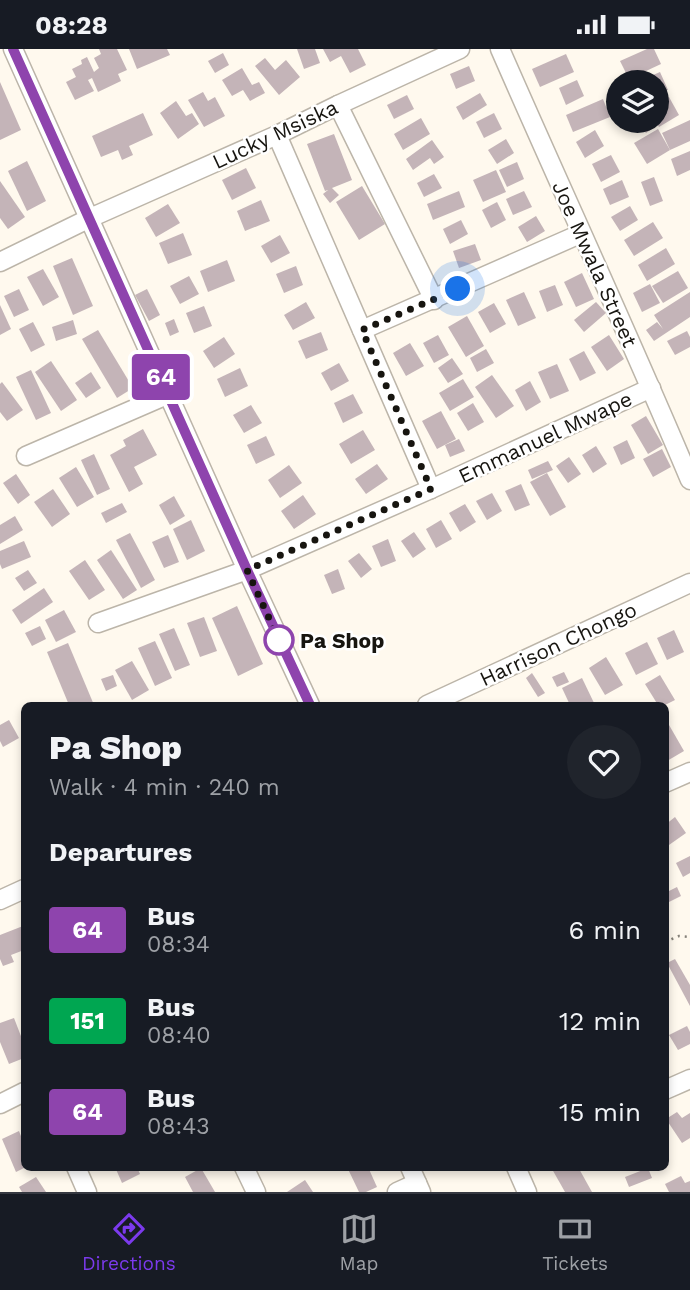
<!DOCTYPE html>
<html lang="en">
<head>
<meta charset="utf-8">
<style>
  body { margin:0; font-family:"Work Sans",sans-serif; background:#20242c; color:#f1f3f6; height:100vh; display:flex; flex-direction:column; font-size:26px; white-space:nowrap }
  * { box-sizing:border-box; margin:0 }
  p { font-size:23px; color:#9ea1a6 }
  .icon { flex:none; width:38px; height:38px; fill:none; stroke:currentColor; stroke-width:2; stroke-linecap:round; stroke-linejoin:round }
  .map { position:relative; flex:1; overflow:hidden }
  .drawer { position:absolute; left:21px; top:653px; width:648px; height:469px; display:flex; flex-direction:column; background:#171b24; border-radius:10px; box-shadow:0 4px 10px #0003 }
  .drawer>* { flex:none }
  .badge { padding:0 14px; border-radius:5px; font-size:24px; line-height:46px }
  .tools { position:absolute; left:606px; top:21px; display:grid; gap:14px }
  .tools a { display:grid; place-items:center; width:63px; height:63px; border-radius:50%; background:#171b24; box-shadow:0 4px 10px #0003; font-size:35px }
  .you { position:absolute; width:35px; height:35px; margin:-18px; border:5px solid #fff; border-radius:50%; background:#1a73e8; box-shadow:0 0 0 10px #1a73e833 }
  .map>.badge { position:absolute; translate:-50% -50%; box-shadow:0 0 0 4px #fff }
  h2 { padding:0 28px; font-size:26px; line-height:63px }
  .round { display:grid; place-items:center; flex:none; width:74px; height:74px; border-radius:37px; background:#20242c }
  .head { display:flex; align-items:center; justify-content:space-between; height:119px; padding:0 28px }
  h1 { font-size:33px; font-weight:800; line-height:52px }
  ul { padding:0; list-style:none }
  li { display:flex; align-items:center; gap:21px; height:91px; padding:0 28px }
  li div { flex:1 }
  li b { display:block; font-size:26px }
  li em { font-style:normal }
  li .badge { min-width:77px; font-weight:700; text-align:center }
  .status { display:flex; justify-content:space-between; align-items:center; height:49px; padding:0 35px; background:#171b24; direction:ltr }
  .status svg { height:19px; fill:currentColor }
  .menu { display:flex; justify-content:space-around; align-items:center; height:98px; border-top:2px solid #363941; background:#171b24; font-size:19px; color:#9ea1a6 }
  .menu a { display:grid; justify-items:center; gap:4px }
  .menu .selected { color:#7c3aed }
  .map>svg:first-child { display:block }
  .building { fill:#c4b4b8 }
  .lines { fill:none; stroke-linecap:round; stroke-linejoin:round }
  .street-casing { stroke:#bcb5a9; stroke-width:21 }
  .path { stroke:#86827a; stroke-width:2.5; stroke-dasharray:2 5; stroke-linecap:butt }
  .street { stroke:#fff; stroke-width:18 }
  .line-casing { stroke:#fff; stroke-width:16 }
  .line { stroke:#8e44ad; stroke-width:10 }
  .walk { stroke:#171510; stroke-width:7; stroke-dasharray:0 12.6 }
  .stop-dot { fill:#fff; stroke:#8e44ad; stroke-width:3.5 }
  .labels { text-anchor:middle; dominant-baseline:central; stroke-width:5; stroke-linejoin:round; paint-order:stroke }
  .street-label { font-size:21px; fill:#171510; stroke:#fff }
  .stop-label { font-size:21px; font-weight:bold; fill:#171510; stroke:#fff; text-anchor:start }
</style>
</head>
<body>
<div class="status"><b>08:28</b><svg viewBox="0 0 49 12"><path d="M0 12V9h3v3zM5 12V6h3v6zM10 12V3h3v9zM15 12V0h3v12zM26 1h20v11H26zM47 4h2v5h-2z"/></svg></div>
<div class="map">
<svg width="690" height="1143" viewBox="0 0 690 1143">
  <rect width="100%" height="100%" fill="#fff9ee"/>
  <g class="building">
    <path d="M99,0H117L127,21L118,25L121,32L98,43L92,29L88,31L94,42L75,51L66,33L76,28L72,20L82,15L81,11L87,8L94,23L99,19L94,9L101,5Z"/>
    <path d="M129,0H167L170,6L137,20Z"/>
    <path d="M297,0H315L320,14L304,20Z"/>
    <path d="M323,0H358L366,16L350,24L341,7L330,13Z"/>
    <path d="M647,0H654L661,15L629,30L620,12Z"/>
    <path d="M223,4L229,16L215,24L208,12Z"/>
    <path d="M566,5L574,23L540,38L532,20Z"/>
    <path d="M265,9L275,21L286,11L300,28L279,46L255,17Z"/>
    <path d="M469,17L475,32L456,40L450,25Z"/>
    <path d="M242,19L252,36L259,33L265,44L250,52L243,41L232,47L222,31Z"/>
    <path d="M660,23L668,41L656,46V33H637Z"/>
    <path d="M577,31L584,47L566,56L559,39Z"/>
    <path d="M0,33L21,81L0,91Z"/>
    <path d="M203,43L208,52L215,48L225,67L204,78L188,51Z"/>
    <path d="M480,44L487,56L463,71L456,58Z"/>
    <path d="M407,46L414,60L394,70L387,56Z"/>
    <path d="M669,48L679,66L659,78L656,73V56Z"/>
    <path d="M603,50L610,68L573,83L566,66Z"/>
    <path d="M176,52L186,67L192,64L199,75L178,90L160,64Z"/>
    <path d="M143,64L153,86L129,97L133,106L122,111L118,101L101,108L92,87Z"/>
    <path d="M494,64L502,80L484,89L476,73Z"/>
    <path d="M421,69L430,85L403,101L394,85Z"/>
    <path d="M690,71V92L670,101L662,84Z"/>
    <path d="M636,72H653L657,76L646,84Z"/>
    <path d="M658,80L670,101L647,115L634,94Z"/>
    <path d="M595,81L604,97L585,109L576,93Z"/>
    <path d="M334,85L352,131L332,139L339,146L330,154L323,145L328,141L325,142L307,95Z"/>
    <path d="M506,90L514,104L497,115L488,101Z"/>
    <path d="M432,91L444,108L434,115L430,109L413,121L406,110Z"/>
    <path d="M690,102V121L677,127L671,110Z"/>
    <path d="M611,106L620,123L601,133L592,115Z"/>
    <path d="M27,112L46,152L27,162L8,122Z"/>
    <path d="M517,113L524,130L507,138L499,121Z"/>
    <path d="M246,119L256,139L232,151L222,131Z"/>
    <path d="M496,121L506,143L483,153L473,131Z"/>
    <path d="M434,125L442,139L424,148L417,134Z"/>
    <path d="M654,128L663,152L650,157L641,133Z"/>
    <path d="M622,131L629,148L610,156L603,140Z"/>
    <path d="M0,132L25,168L8,180L0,169Z"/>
    <path d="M362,137L385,175L359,191L336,153Z"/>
    <path d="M459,142L465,158L433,171L427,155Z"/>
    <path d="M524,142L532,158L513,166L506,150Z"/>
    <path d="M261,151L270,172L245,182L237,162Z"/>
    <path d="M497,153L506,171L491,179L482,161Z"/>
    <path d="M168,155L180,174L156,188L145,169Z"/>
    <path d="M630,157L638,171L620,182L611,168Z"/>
    <path d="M536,167L545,182L527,193L518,178Z"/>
    <path d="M461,171L468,185L450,195L443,180Z"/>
    <path d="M653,173L663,189L634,207L624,191Z"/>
    <path d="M183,184L192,206L168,215L159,194Z"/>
    <path d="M280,186L290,204L271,214L261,197Z"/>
    <path d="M475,195L481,211L459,219L453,202Z"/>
    <path d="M666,199L675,215L647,232L638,216Z"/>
    <path d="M72,209L93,257L73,266L53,217Z"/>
    <path d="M227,211L235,232L208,243L200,222Z"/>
    <path d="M296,217L303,236L284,244L276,225Z"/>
    <path d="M43,220L59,248L43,257L27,228Z"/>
    <path d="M678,222L688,239L663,254L652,237Z"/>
    <path d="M582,224L594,250L576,258L564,233Z"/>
    <path d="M189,227L199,245L180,255L170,237Z"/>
    <path d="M650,235L660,254L642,263L633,244Z"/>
    <path d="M555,236L563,256L547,263L539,242Z"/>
    <path d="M19,240L29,261L14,268L4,247Z"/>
    <path d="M147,240L160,266L149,272L135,246Z"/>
    <path d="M524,243L536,269L518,277L506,251Z"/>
    <path d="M690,243V268L654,292L646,281L657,273L663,280L654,266Z"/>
    <path d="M306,253L315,269L293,281L284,266Z"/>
    <path d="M596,253L606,264L584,283L574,271Z"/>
    <path d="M494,254L506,275L490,284L478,263Z"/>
    <path d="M0,256L11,280L0,286Z"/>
    <path d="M204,257L212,277L194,284L186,264Z"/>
    <path d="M467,267L484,297L466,308L448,278Z"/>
    <path d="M174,270L179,283L170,287L165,274Z"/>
    <path d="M73,271L77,285L56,292L52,278Z"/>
    <path d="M33,273L45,296L31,303L19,280Z"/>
    <path d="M98,281L133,339L117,349L82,290Z"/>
    <path d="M687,282L690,288V298L675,306L667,292Z"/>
    <path d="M321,283L328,301L306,310L298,292Z"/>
    <path d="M438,286L449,306L434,314L423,294Z"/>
    <path d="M609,286L624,310L607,322L591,298Z"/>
    <path d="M224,288L235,305L214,319L203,302Z"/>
    <path d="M410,294L424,317L406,327L393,304Z"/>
    <path d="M486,300L494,314L477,323L470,309Z"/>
    <path d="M584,302L596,324L580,332L569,310Z"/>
    <path d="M452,309L463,325L448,334L438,319Z"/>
    <path d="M51,312L77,351L61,362L35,323Z"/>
    <path d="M339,314L349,332L331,342L321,324Z"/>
    <path d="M557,315L569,342L550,350L538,323Z"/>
    <path d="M240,319L248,337L225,348L217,330Z"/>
    <path d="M31,321L51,364L36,371L16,328Z"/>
    <path d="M91,323L101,339L86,349L75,334Z"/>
    <path d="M492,326L514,357L496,369L475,338Z"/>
    <path d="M463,330L474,348L450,362L439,344Z"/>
    <path d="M530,332L541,353L526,362L515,341Z"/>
    <path d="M2,333L23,361L7,372L0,363V335Z"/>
    <path d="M353,345L363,364L343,374L334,354Z"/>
    <path d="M473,354L484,373L468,382L457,364Z"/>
    <path d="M251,356L262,374L244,384L233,366Z"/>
    <path d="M441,362L456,390L437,400L422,372Z"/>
    <path d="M646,367L663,396L648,405L631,376Z"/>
    <path d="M143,380L157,406L134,418L143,435L129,443L110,406L126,397L123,391Z"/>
    <path d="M363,381L375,401L351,415L339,395Z"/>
    <path d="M266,387L275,406L256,415L247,396Z"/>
    <path d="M459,390L465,402L450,408L445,396Z"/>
    <path d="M627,391L635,409L621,416L613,398Z"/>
    <path d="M596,397L607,415L593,424L582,406Z"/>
    <path d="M662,400L671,418L653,428L643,410Z"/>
    <path d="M94,405L110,440L97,446L81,411Z"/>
    <path d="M569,408L581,425L568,434L556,417Z"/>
    <path d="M548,412L553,421L532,430L528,421Z"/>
    <path d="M377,415L388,430L366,445L355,430Z"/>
    <path d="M289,416L302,434L280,449L268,431Z"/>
    <path d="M76,418L94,448L77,458L59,429Z"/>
    <path d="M547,424L566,458L550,467L530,433Z"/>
    <path d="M16,425L30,446L18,455L3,434Z"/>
    <path d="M521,435L530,456L515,462L505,442Z"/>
    <path d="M53,440L70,465L52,478L34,453Z"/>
    <path d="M492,444L502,462L487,471L476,452Z"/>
    <path d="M303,446L316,465L294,480L281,462Z"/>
    <path d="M174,447L185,467L170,476L159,456Z"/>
    <path d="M122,454L127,463L106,474L101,464Z"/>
    <path d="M465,455L476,473L460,483L449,464Z"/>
    <path d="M15,467L23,481L0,495V476Z"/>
    <path d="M191,471L205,502L187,511L173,480Z"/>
    <path d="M441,471L452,490L436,499L426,480Z"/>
    <path d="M414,483L426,500L413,509L401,492Z"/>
    <path d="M130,484L155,531L141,539L116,491Z"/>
    <path d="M168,486L179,513L164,519L152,493Z"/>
    <path d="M388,490L396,512L381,518L372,497Z"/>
    <path d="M24,492L31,508L2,520L0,515V502Z"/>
    <path d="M111,501L137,541L123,550L97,511Z"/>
    <path d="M359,504L372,520L361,529L348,512Z"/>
    <path d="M85,511L105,541L89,551L69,522Z"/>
    <path d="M338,520L345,540L332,545L324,526Z"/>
    <path d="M28,521L37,534L24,542L15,529Z"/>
    <path d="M44,539L53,553L21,575L12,561Z"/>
    <path d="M237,557L263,615L238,627L212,569Z"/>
    <path d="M64,561L76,583L56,593L45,571Z"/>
    <path d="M204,568L217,602L200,608L187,574Z"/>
    <path d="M40,577L46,590L32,597L25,584Z"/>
    <path d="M174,579L190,616L175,622L159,585Z"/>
    <path d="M674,581L684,603L667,611L657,589Z"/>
    <path d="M155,592L172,629L155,637L138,599Z"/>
    <path d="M647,593L658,615L636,626L625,604Z"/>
    <path d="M68,594L94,656H69L47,603Z"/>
    <path d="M606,608L623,636L605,646L589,619Z"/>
    <path d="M132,612L149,641L132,651L115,621Z"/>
    <path d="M564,623L569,633L557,638L552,628Z"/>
    <path d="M532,624L545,644L538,648L526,629Z"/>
    <path d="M113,626L117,637L106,642L101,630Z"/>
    <path d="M660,626L675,651L665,656H658L645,635Z"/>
    <path d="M582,629L595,656H570L562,639Z"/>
    <path d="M665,669L684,702L667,712L665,708Z"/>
    <path d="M9,671L19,689L3,698L0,692V676Z"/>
    <path d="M675,768L686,784L669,796L665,790V776Z"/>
    <path d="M690,807V824L683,828L676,814Z"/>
    <path d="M677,838L681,847L665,855V844Z"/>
    <path d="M23,877L24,881V901L11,906L14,913L3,917L0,910V886Z"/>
    <path d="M675,910L690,936V957L667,914Z"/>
    <path d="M14,969L24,995V1009L9,1015L0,993V974Z"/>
    <path d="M687,977L690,983V995L678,1001L669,986Z"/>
    <path d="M677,1063L682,1069L690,1064V1089L682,1094L666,1070Z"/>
    <path d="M19,1082L24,1095V1119L16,1123L2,1090Z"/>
    <path d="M115,1118H137L140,1125L122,1134Z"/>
    <path d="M347,1118H368L377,1138L366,1143H359Z"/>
    <path d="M556,1118H578L592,1143H565L552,1120Z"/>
    <path d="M201,1119L215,1143H193L185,1128Z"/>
    <path d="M648,1119L652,1129L629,1138L625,1128Z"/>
    <path d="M681,1127L685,1134L690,1132V1143H669L665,1135Z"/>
    <path d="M36,1128L46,1143H22L19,1138Z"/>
    <path d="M305,1131L313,1143H287Z"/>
  </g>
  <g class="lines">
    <g class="street-casing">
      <g id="street">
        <path d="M13,0L247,521L310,656"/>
        <path d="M500,0C563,144 629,286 690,431"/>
        <path d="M338,56L434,251"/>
        <path d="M277,86L431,440"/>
        <path d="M0,213L90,169L277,86L338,56L460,0"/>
        <path d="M362,281L580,185"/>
        <path d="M26,407L169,345"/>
        <path d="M98,574L247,521L431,440L651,339"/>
        <path d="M427,656L690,534"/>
        <path d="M665,734L690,723"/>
        <path d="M0,851L24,840"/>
        <path d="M665,1041L690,1030"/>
        <path d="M0,1055L24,1043"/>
        <path d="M76,1118L87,1143"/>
        <path d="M244,1118L256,1143"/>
        <path d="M410,1118L421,1143"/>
        <path d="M516,1118L527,1143"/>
        <path d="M397,1143L417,1134"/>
      </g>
    </g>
    <path class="path" d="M665,893L679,887L690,888"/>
    <use href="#street" class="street"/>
  </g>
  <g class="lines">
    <g class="line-casing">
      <path id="line" d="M13,0L247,521L310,656"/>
    </g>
    <use href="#line" class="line"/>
    <path class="walk" d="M279,591L247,521L431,440L362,281L458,240"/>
  </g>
  <circle class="stop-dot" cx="279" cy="591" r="14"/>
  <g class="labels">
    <g class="street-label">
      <text transform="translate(275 85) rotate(-25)">Lucky Msiska</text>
      <text transform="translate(595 215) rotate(66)">Joe Mwala Street</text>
      <text transform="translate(545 388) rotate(-25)">Emmanuel Mwape</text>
      <text transform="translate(558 595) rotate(-25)">Harrison Chongo</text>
    </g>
    <g class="stop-label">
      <text x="300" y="591">Pa Shop</text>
    </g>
  </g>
</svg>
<div class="tools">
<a><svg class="icon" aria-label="layers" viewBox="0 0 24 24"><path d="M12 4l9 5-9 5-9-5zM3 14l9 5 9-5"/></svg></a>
</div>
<div class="you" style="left:458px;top:240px"></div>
<b class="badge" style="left:161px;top:328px;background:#8e44ad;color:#fff">64</b>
<section class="drawer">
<div class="head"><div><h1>Pa Shop</h1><p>Walk · 4 min · 240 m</p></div><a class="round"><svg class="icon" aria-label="heart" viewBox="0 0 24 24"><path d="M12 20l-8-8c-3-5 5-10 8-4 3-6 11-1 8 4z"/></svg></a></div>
<h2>Departures</h2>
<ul>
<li><span class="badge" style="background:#8e44ad;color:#fff">64</span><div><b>Bus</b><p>08:34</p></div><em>6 min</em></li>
<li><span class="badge" style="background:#00a651;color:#fff">151</span><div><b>Bus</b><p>08:40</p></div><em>12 min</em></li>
<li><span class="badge" style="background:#8e44ad;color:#fff">64</span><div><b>Bus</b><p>08:43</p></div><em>15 min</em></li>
</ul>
</section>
</div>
<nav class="menu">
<a class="selected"><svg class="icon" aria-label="directions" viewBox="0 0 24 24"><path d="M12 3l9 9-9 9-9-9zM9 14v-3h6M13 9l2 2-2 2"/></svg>Directions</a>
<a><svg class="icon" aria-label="map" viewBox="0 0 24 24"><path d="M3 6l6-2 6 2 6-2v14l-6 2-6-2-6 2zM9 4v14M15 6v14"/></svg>Map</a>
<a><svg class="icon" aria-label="tickets" viewBox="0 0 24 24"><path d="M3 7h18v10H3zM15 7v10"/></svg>Tickets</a>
</nav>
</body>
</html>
